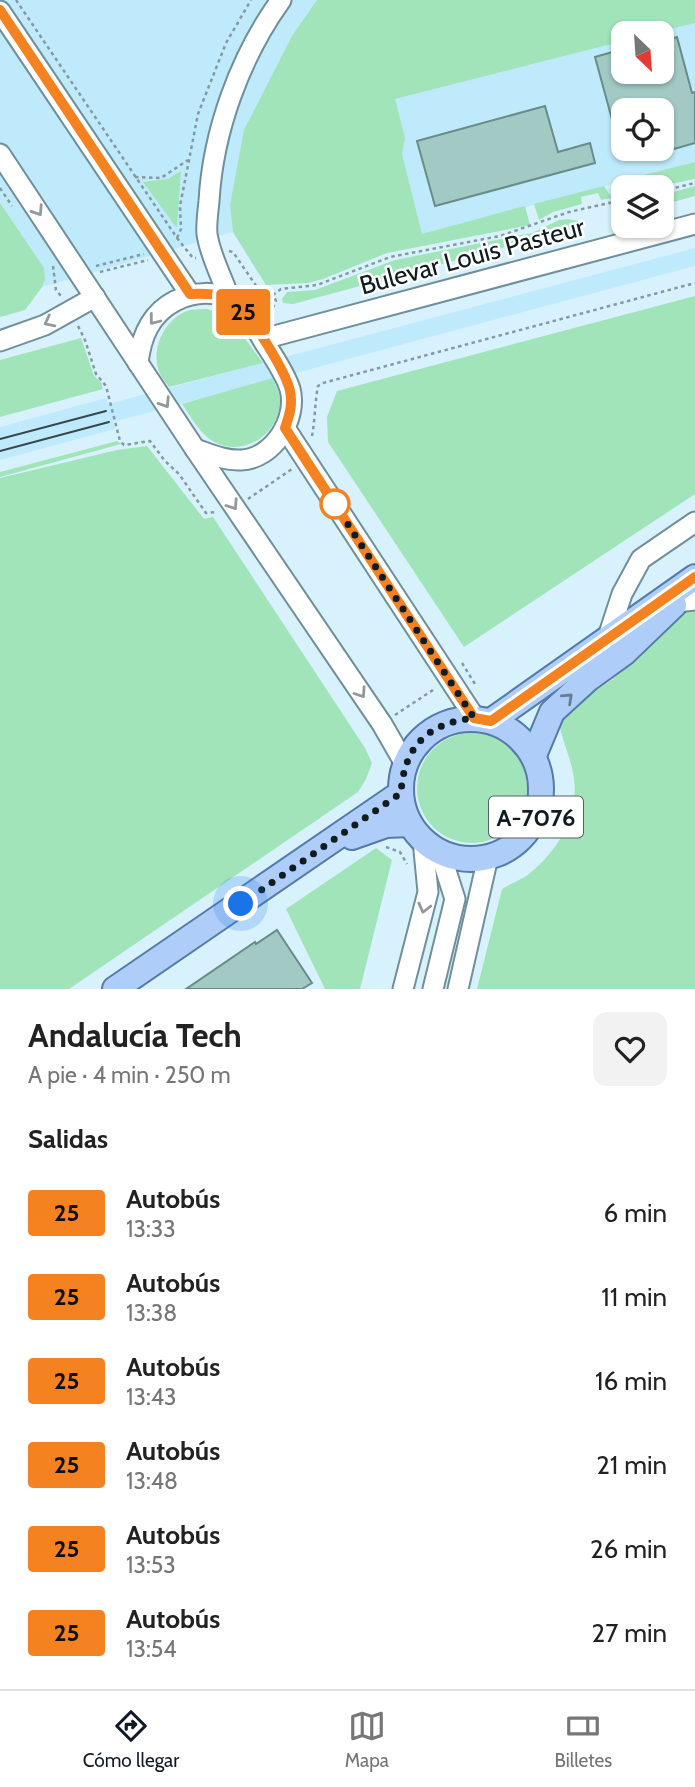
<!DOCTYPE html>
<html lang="es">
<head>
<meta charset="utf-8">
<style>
  body { margin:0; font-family:Cabin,sans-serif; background:#f2f2f2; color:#222; height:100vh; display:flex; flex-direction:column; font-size:26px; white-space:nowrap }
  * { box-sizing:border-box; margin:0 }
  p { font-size:23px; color:#767676 }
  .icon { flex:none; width:38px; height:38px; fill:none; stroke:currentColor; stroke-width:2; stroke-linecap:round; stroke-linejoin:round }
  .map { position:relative; height:989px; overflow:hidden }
  .panel { display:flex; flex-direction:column; background:#fff; flex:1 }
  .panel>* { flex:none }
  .badge { padding:0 14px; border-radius:5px; font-size:24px; line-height:46px }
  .needle { width:46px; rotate:155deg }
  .fabs { position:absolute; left:611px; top:21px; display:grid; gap:14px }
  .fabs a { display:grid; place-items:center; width:63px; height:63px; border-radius:14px; background:#fff; box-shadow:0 2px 5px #0004; font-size:35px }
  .you { position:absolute; width:35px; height:35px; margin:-18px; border:5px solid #fff; border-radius:50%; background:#1a73e8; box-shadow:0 0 0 10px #1a73e833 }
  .map>.badge { position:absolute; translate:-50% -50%; box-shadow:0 0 0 4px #fff }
  h2 { padding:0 28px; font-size:26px; line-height:63px }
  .round { display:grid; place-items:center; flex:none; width:74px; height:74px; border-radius:14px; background:#f2f2f2 }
  .summary { display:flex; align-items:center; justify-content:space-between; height:119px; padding:0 28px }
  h1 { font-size:33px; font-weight:700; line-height:52px }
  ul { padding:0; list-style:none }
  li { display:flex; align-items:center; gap:21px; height:84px; padding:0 28px }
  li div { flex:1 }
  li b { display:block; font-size:26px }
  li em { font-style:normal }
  li .badge { min-width:77px; font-weight:700; text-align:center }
  .tabs { display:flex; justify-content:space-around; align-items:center; height:98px; border-top:2px solid #e0e0e0; background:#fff; font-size:19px; color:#767676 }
  .tabs a { display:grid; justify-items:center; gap:4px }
  .tabs .current { color:#111827 }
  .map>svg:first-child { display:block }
  .built { fill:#bfeafb; fill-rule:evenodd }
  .green { fill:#a1e4b9 }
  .building { fill:#a3c9c5; stroke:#688c88; stroke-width:2 }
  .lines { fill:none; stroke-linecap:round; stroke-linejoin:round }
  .minor-casing { stroke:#708f9b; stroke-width:23 }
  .major-casing { stroke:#537aa9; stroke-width:28 }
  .path { stroke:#8499a1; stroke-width:2.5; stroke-dasharray:3.5 3.5; stroke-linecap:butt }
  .minor { stroke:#fff; stroke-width:19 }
  .major { stroke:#aecdf8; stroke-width:24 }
  .tram { stroke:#36464b; stroke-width:2 }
  .oneway { stroke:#93999b }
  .oneway2 { stroke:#667d97 }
  .line-casing { stroke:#fff; stroke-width:16 }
  .line { stroke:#f58220; stroke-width:10 }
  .walk { stroke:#0f1c20; stroke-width:7; stroke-dasharray:0 12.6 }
  .stop-dot { fill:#fff; stroke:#f58220; stroke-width:3.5 }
  .labels { text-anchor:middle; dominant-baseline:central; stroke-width:5; stroke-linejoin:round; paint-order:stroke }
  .shield { fill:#fff; stroke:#576063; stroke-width:2 }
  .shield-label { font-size:24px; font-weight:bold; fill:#0f1c20 }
  .street-label { font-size:26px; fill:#0f1c20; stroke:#fff }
</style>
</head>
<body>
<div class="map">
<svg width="695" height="989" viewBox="0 0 695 989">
  <rect width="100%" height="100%" fill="#d7f2fd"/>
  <g class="built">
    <path d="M0,0H695V162L422,235L258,273L233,232L42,287L25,310L0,317ZM623,33H662V72H623ZM623,110H662V149H623Z"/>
    <path d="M695,248V266L113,422L115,429L0,460V427L106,398L108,404Z"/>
  </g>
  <g class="green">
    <path d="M317,0H695V23L653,33H623V41L395,99L405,138L402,154L422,234L525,206L530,225L387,253L323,279L308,283L266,285L233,232L230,205L244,130L292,36Z"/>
    <path d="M695,162V179L656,187H623V191L616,182Z"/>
    <path d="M181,171L177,226L176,227L143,182L168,179Z"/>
    <path d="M604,186L612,198L601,200L598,193L581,197L582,204L553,212L539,220L534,204Z"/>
    <path d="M695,186V196L662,205V195Z"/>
    <path d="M0,203L44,268L45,279L42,287L25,310L0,317Z"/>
    <path d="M568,219L578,221L584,226L293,304L283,303L282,299L287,292L315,290L395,260L532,233L559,220Z"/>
    <path d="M695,296V494L464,647L328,442L327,417L337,391Z"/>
    <path d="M207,309C234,317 246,341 263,363L169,387C166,383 162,378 160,374C149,350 165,317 190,310C195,309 202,309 207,309Z"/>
    <path d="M81,338L94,376L101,382L103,389L0,417V360Z"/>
    <path d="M273,378C275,385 280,393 280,400C280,434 244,458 214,442C200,434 191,417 182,404Z"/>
    <path d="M117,441L121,444L0,477V472Z"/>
    <path d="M147,446L204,519L213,517L365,748L372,763L366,779L358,792L69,989H0V478L117,450Z"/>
    <path d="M695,607V989H477L502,889C511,883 522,880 530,873C560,849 581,812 573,773C570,755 561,739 559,721L570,707L613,679L681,610Z"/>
    <circle cx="472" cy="788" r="55"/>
    <path d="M376,848L392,860L360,989H325L286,909Z"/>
  </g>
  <g class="building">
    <path d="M677,37L692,93L695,92V143L674,149L662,110H623V145H619L595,57L623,49V72H662V42Z"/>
    <path d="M545,106L558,152L590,143L595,163L435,206L417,141Z"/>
    <path d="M277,930L312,983L302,989H186L255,942L256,944Z"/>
  </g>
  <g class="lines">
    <g class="minor-casing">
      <g id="minor">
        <path d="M0,11L190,294"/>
        <path d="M0,154L195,449L382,724L405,764"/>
        <path d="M230,300C223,279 210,256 207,234C206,223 208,212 209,201C213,131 240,57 281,0"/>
        <path d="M263,339L695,224"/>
        <path d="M0,341L45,325L95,297"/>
        <path d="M138,363C141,337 150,314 175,301C193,292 218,289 236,303C245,310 258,331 264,342C273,356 285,373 290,389C298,419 273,459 241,460C225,461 210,454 195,449"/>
        <path d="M285,428L475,718"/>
        <path d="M677,602L695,600"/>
        <path d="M608,637L622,594L641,559L695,522"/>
        <path d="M403,989L428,892L423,840"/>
        <path d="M433,989L455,899L440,852"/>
        <path d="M458,989L488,857"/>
      </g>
    </g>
    <g class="major-casing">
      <g id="major">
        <circle cx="471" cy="789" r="70"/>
        <path d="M491,721L695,577"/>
        <path d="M534,755L552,712L588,679L624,653L674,605"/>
        <path d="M352,837L386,825L410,824"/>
        <path d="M115,989L401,793"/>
      </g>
    </g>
    <g class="path">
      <path d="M16,0L177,238L193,258H196"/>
      <path d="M135,177L161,178L188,160"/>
      <path d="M0,188L12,206"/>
      <path d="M662,191L695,183"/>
      <path d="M177,238L181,229L180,206L198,114L226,43L251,0"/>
      <path d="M229,251L233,252L263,296L273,295"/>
      <path d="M53,266L56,290L61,296"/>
      <path d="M96,266L144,254"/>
      <path d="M100,272L148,260"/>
      <path d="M273,308L276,301L273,295L281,289L317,285L390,257L500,236L569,212L623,200"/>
      <path d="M78,326L85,340L96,374L106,386L120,441L124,445L150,441L165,461L179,474L206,513L217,512"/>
      <path d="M312,436C315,420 315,401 318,386L323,383L695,283"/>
      <path d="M248,499L292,469"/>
      <path d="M462,663L475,684"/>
      <path d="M395,715L436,688"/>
      <path d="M386,847L400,852L407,864"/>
    </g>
    <use href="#minor" class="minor"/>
    <use href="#major" class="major"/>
    <g class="tram">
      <path d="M0,439L106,411"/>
      <path d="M0,451L109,422"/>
    </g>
  </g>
  <defs><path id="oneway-chevron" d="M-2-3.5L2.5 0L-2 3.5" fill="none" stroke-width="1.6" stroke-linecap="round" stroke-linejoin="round" transform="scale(1.75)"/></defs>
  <g class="oneway">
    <use href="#oneway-chevron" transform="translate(38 211) rotate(57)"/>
    <use href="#oneway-chevron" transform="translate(154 320) rotate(128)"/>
    <use href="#oneway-chevron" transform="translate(49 322) rotate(153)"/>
    <use href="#oneway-chevron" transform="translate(165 403) rotate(57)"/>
    <use href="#oneway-chevron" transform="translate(233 505) rotate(56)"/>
    <use href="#oneway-chevron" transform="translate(361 693) rotate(56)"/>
    <use href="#oneway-chevron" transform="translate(424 908) rotate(104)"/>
  </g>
  <use class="oneway2" href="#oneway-chevron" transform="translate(568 698) rotate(-43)"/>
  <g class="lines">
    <g class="line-casing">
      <path id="line" d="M0,10L190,294C205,293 226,294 237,304C252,317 286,372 290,391C293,405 289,416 285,428L474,718L491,721L695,577"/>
    </g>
    <use href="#line" class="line"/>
    <path class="walk" d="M241,904L401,793C404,745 429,723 474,718L334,503L335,504"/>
  </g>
  <circle class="stop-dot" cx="335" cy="504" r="14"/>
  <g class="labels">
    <rect class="shield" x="489" y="796.5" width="94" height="41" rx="5"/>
    <g class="shield-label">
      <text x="536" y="817">A-7076</text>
    </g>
    <g class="street-label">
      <text transform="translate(472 256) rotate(-15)">Bulevar Louis Pasteur</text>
    </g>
  </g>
</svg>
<div class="fabs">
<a><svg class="needle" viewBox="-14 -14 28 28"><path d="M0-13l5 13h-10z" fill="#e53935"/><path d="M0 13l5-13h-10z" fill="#767676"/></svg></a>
<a><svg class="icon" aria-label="locate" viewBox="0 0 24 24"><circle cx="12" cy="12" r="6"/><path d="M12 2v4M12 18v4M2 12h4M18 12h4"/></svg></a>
<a><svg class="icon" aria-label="layers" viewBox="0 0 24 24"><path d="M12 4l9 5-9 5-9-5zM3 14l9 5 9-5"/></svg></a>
</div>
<div class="you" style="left:241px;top:904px"></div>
<b class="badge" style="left:243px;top:312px;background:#f58220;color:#111">25</b>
</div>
<section class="panel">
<div class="summary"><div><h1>Andalucía Tech</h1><p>A pie · 4 min · 250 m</p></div><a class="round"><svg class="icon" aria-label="heart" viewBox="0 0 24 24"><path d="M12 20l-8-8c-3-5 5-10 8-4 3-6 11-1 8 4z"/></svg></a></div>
<h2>Salidas</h2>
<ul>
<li><span class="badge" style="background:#f58220;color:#111">25</span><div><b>Autobús</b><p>13:33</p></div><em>6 min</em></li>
<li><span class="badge" style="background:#f58220;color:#111">25</span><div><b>Autobús</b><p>13:38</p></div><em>11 min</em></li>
<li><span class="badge" style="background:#f58220;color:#111">25</span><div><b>Autobús</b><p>13:43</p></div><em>16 min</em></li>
<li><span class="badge" style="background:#f58220;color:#111">25</span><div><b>Autobús</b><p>13:48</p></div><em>21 min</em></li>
<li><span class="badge" style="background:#f58220;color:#111">25</span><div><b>Autobús</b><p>13:53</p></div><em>26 min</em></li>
<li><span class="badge" style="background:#f58220;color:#111">25</span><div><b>Autobús</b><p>13:54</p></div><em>27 min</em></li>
</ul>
</section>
<nav class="tabs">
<a class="current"><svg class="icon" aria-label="directions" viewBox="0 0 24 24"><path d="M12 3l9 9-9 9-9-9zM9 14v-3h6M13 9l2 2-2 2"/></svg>Cómo llegar</a>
<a><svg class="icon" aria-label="map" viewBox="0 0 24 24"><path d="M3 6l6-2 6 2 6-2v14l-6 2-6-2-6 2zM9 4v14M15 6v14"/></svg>Mapa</a>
<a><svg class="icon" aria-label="tickets" viewBox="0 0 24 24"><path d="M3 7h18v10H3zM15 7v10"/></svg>Billetes</a>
</nav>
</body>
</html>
